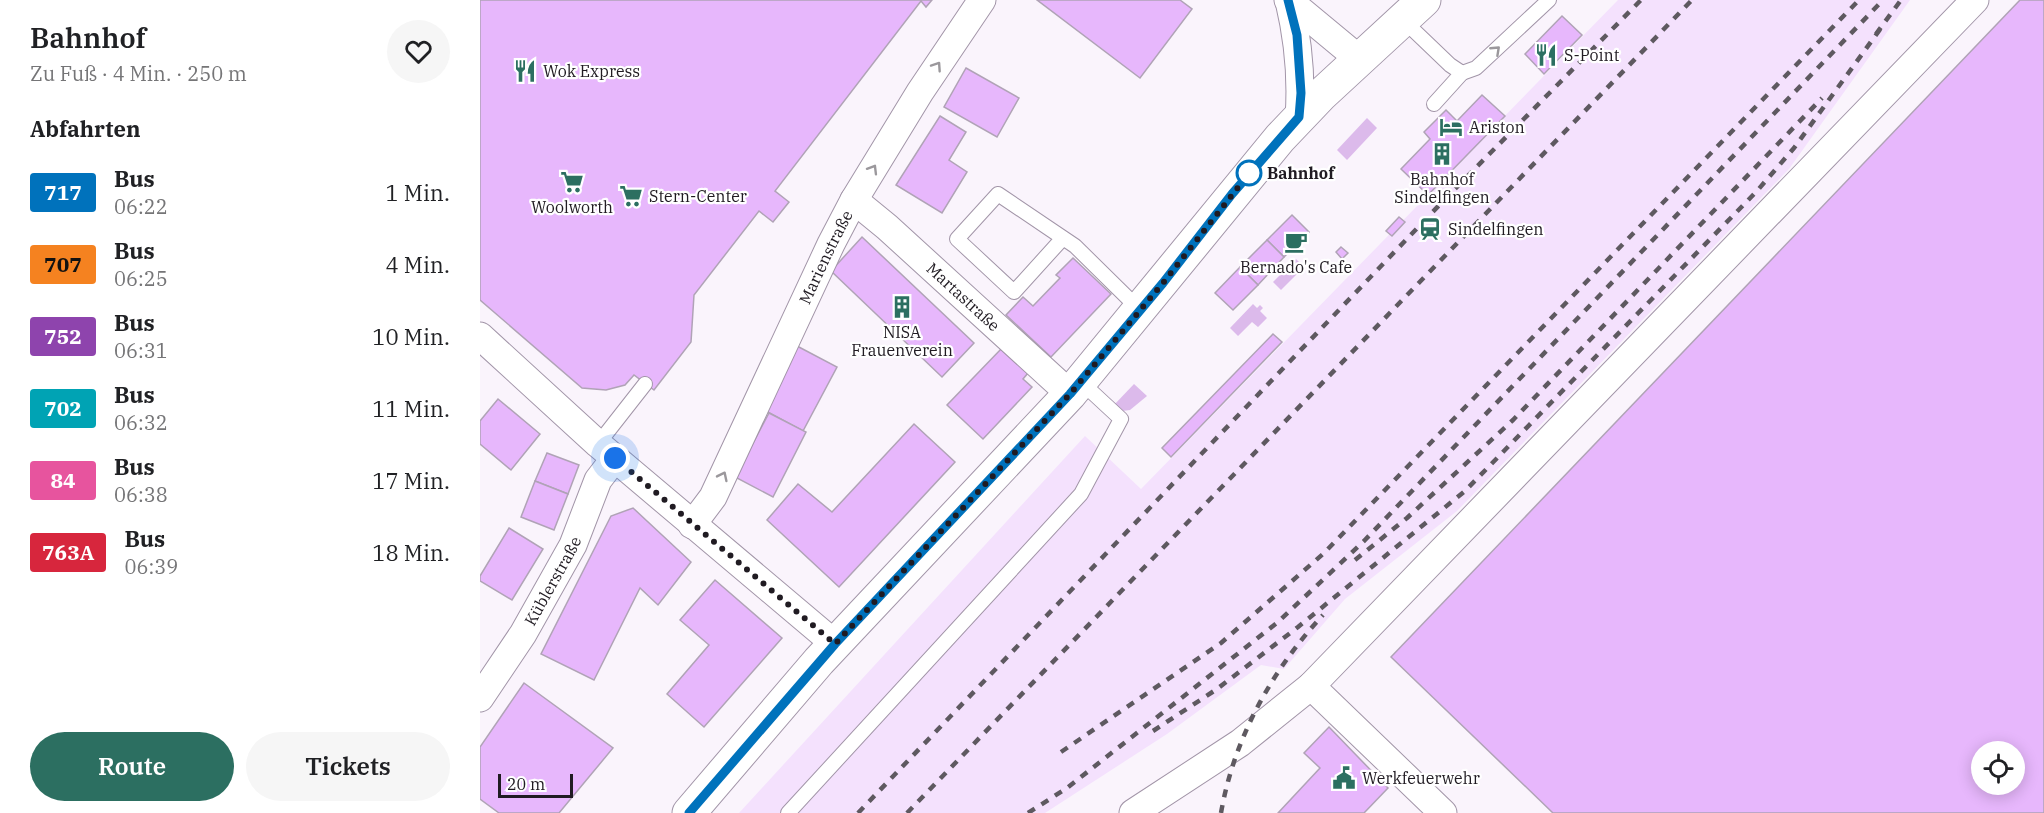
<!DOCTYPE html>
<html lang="de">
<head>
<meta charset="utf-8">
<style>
  body { margin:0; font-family:"IBM Plex Serif",serif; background:#f6f6f6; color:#202124; height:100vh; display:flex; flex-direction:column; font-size:22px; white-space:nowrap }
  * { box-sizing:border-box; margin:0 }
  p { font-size:20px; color:#757577 }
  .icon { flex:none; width:33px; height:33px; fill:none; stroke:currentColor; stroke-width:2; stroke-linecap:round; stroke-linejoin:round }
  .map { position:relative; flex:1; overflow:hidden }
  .sheet { display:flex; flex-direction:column; background:#fff; width:480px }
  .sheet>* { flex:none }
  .badge { padding:0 12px; border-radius:4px; font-size:21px; line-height:39px }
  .fabs { position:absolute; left:1491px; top:741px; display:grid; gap:12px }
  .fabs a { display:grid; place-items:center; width:54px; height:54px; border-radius:50%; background:#fff; box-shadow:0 3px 15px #0003; font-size:30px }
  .scale { position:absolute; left:18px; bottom:15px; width:75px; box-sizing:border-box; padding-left:6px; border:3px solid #201b22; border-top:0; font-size:16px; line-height:21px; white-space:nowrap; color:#201b22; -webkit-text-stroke:4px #fff; paint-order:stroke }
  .you { position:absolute; width:30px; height:30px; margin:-15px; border:4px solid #fff; border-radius:50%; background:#1a73e8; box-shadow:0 0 0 9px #1a73e833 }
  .map>.badge { position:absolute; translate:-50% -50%; box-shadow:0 0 0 3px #fff }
  h2 { padding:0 30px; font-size:22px; line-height:54px }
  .round { display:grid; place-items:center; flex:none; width:63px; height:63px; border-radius:32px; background:#f6f6f6 }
  .summary { display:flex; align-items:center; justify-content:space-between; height:102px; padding:0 30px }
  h1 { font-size:28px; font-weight:600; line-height:45px }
  .button { display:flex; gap:12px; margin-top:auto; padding:12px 30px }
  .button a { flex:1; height:69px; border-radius:36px; background:#2c6f61; color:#fff; font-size:24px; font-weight:600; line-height:69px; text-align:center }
  .button a+a { background:#f6f6f6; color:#202124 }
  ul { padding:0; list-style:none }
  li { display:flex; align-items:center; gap:18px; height:72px; padding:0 30px }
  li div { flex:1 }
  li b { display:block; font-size:22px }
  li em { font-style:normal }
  li .badge { min-width:66px; font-weight:700; text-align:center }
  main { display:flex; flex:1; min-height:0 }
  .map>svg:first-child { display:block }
  .built { fill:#f4e1fd }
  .green { fill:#dcbaeb }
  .building { fill:#e7b7fc; stroke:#b0a3b6; stroke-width:1.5; fill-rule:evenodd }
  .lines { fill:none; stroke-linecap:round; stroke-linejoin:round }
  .lane-casing { stroke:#a295a8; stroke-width:16 }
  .street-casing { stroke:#a295a8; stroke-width:29 }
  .primary-casing { stroke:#a295a8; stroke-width:35 }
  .lane { stroke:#fff; stroke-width:14 }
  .street { stroke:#fff; stroke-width:27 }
  .primary { stroke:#fff; stroke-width:33 }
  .rail { stroke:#5e5960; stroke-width:4.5; stroke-dasharray:8 8; stroke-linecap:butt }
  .oneway { stroke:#9b989c }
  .line-casing { stroke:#fff; stroke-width:14 }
  .line { stroke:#0072bc; stroke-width:9 }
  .walk { stroke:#201b22; stroke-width:6; stroke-dasharray:0 10.8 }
  .stop-dot { fill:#fff; stroke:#0072bc; stroke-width:3 }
  .labels { text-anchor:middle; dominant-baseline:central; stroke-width:4.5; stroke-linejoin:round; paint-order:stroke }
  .poi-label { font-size:16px; fill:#201b22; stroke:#fff; text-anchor:start }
  .stop-label { font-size:16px; font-weight:bold; fill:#201b22; stroke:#fff; text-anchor:start }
  .street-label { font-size:16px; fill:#201b22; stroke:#fff }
</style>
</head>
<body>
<main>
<section class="sheet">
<div class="summary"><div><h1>Bahnhof</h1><p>Zu Fuß · 4 Min. · 250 m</p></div><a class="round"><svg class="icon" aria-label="heart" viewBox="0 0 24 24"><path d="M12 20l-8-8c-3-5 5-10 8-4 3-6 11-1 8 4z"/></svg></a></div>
<h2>Abfahrten</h2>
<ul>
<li><span class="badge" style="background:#0072bc;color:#fff">717</span><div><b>Bus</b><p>06:22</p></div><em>1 Min.</em></li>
<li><span class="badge" style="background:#f58220;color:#111">707</span><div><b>Bus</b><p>06:25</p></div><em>4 Min.</em></li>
<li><span class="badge" style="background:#8e44ad;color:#fff">752</span><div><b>Bus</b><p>06:31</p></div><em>10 Min.</em></li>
<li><span class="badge" style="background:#00a3b4;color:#fff">702</span><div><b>Bus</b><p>06:32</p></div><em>11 Min.</em></li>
<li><span class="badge" style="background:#e7549e;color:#fff">84</span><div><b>Bus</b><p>06:38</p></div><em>17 Min.</em></li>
<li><span class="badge" style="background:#d7263d;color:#fff">763A</span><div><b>Bus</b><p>06:39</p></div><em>18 Min.</em></li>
</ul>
<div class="button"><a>Route</a><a>Tickets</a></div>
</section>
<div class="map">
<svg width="1564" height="813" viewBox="0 0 1564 813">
  <rect width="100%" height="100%" fill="#faf4fc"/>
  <path class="built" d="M1138,0H1430L1309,169L977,511L865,599L804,669L781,665L687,734L565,813H259L605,436L661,489Z"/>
  <g class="green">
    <path d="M887,118L897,128L867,160L857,150Z"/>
    <path d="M816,259L824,267L801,290L793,282Z"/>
    <path d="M773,304L777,308L780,305L783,308L780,311L787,318L778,327L772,322L758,336L750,328Z"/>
    <path d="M654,384L667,396L650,410L642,411L634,405Z"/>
  </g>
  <g class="building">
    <path d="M0,0H452L446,7L441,1L295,191L309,202L293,222L279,211L214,295L211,342L174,390L154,375L145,385L126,390L102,388L0,300Z"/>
    <path d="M557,0H700L712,9L660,78Z"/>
    <path d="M1540,0H1564V813H1073L911,657ZM1502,752H1534V784H1502Z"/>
    <path d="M1082,16L1102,35L1064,74L1045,54Z"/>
    <path d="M486,68L539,98L517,137L464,107Z"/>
    <path d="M1002,95L1025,116L948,195L921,169L950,139L944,132L966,110L977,121Z"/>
    <path d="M460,116L486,132L469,160L487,172L462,213L416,185Z"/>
    <path d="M812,215L829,232L804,257L787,240Z"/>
    <path d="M919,217L925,222L912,236L906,231Z"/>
    <path d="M382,237L494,343L462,377L351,271Z"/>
    <path d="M787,240L804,257L778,285L760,267Z"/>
    <path d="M861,247L868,253L862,259L856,252Z"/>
    <path d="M593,258L631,294L571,357L526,315L543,297L553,306L580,278L576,275Z"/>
    <path d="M760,267L778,285L753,310L735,293Z"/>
    <path d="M793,334L802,342L691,457L682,448Z"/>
    <path d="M317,346L357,367L323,431L284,410Z"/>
    <path d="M522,348L548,373L543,379L552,387L503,439L467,405Z"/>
    <path d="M18,399L60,434L31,470L0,444V421Z"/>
    <path d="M289,413L326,432L293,497L255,477Z"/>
    <path d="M434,424L475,462L359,587L287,520L318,484L352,512Z"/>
    <path d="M67,453L99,465L88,494L55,481Z"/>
    <path d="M55,481L88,494L74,530L41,517Z"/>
    <path d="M153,508L211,562L178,605L160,588L114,680L61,654L131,516Z"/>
    <path d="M29,528L63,549L32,600L0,581V576Z"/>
    <path d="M235,580L302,638L224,727L187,694L229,645L200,620Z"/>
    <path d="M44,683L133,748L79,813H19L0,799V747Z"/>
    <path d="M849,727L908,788L884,813H798L840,768L824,753Z"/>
  </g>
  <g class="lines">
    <g class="lane-casing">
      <g id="lane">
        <path d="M923,20L970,65L982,73L996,68L1069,0"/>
        <path d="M954,104L982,73"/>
        <path d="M583,238L534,292L477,239L518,194L595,246L660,310"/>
        <path d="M118,444L165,384"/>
        <path d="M308,813L601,494L641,419L600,381"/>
      </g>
    </g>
    <g class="street-casing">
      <g id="street">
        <path d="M808,0L879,59"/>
        <path d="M809,1C818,39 822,77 819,117"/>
        <path id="s1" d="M374,200L407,227L590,394"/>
        <path d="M0,336L118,444L355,644"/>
        <path id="s2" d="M212,525L233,497L351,244L374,200L440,92L502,0"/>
        <path d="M831,686L963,813"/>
        <path id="s3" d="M0,698L43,634L93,545L118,480L135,458"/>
        <path d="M653,813L760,743L831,686L1495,0"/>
      </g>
    </g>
    <g class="primary-casing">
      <path id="primary" d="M209,813L339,661L590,394L800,138L841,95L944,0"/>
    </g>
    <use href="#lane" class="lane"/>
    <use href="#street" class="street"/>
    <use href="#primary" class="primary"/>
    <g class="rail">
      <path d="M1396,34L1421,0"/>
      <path d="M875,560L927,518L1033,420L1342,98"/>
      <path d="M673,731L737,689L818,627L985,491L1277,191L1314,148L1401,28"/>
      <path d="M581,752L741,643L843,554L1379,0"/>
      <path d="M378,813L967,197L1161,0"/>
      <path d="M427,813L1212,0"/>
      <path d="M548,813L587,788L798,622L884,541L1403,0"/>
      <path d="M741,813C754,738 792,670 843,615"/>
    </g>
  </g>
  <defs><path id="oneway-chevron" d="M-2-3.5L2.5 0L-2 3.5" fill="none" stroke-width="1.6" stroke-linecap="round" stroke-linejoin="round" transform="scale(1.5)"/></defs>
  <g class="oneway">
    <use href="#oneway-chevron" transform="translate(1016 50) rotate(-43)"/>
    <use href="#oneway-chevron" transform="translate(457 66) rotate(-56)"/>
    <use href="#oneway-chevron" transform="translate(393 169) rotate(-59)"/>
    <use href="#oneway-chevron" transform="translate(243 476) rotate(-64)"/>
  </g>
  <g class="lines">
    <g class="line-casing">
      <path id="line" d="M209,813L355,644L590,394L683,283L752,194L819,117L821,93L817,35L808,0"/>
    </g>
    <use href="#line" class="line"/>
    <path class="walk" d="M135,458L355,644L590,394L683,283L771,171L769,173"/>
  </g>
  <defs>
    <g id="restaurant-bare" transform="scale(1.8)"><path d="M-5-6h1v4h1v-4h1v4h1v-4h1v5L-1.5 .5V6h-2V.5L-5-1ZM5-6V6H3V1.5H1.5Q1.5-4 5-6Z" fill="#2c6f61" stroke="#fff" stroke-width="2.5" paint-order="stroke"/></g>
    <g id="hotel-bare" transform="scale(1.8)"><path d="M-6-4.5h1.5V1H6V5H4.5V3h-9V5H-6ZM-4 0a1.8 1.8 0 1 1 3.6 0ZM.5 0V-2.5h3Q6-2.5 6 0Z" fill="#2c6f61" stroke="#fff" stroke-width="2.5" paint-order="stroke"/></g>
    <g id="building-bare" transform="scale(1.8)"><path d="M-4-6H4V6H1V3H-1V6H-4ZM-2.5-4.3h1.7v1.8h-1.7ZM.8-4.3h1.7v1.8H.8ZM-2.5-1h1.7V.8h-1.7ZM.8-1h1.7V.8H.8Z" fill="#2c6f61" stroke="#fff" stroke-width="2.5" paint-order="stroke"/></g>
    <g id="supermarket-bare" transform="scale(1.8)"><path d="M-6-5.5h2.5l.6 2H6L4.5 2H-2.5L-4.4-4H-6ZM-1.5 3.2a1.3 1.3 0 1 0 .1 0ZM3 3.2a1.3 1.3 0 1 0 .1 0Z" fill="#2c6f61" stroke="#fff" stroke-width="2.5" paint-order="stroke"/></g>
    <g id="station-bare" transform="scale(1.8)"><path d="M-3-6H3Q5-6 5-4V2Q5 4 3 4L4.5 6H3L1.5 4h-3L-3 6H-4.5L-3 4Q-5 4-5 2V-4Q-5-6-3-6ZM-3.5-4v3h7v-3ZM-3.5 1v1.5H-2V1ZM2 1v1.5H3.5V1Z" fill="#2c6f61" stroke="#fff" stroke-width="2.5" paint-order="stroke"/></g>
    <g id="cafe-bare" transform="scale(1.8)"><path d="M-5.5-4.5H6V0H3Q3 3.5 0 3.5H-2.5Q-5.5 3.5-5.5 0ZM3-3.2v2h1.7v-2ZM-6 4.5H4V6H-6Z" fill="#2c6f61" stroke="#fff" stroke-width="2.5" paint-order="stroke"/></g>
    <g id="civic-bare" transform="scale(1.8)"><path d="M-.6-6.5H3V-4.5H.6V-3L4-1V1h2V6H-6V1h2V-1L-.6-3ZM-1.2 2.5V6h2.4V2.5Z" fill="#2c6f61" stroke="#fff" stroke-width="2.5" paint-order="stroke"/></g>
  </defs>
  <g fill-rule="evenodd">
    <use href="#restaurant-bare" x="1066" y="55"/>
    <use href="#restaurant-bare" x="45" y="71"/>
    <use href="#hotel-bare" x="971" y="127"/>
    <use href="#building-bare" x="962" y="154"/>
    <use href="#supermarket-bare" x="92" y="182"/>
    <use href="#supermarket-bare" x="151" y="196"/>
    <use href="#station-bare" x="950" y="229"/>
    <use href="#cafe-bare" x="816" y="242"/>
    <use href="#building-bare" x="422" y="307"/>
    <use href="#civic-bare" x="864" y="778"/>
  </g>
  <circle class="stop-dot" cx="769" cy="173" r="12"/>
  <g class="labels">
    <g class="poi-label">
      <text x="1084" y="55">S-Point</text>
      <text x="63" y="71">Wok Express</text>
      <text x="989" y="127">Ariston</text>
      <text x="962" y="179" text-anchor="middle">Bahnhof<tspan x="962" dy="18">Sindelfingen</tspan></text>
      <text x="169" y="196">Stern-Center</text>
      <text x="92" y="207" text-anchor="middle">Woolworth</text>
      <text x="968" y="229">Sindelfingen</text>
      <text x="816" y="267" text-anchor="middle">Bernado's Cafe</text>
      <text x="422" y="332" text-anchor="middle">NISA<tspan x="422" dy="18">Frauenverein</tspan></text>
      <text x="882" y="778">Werkfeuerwehr</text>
    </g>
    <g class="stop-label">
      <text x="787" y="173">Bahnhof</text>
    </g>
    <g class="street-label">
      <text stroke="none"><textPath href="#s2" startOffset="300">Marienstraße</textPath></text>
      <text stroke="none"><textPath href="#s1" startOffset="146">Martastraße</textPath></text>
      <text stroke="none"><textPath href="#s3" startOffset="138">Küblerstraße</textPath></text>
    </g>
  </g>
</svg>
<div class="fabs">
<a><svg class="icon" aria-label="locate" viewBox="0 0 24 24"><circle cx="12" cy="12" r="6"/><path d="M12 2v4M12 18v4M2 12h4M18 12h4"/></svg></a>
</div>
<div class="scale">20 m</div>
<div class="you" style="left:135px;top:458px"></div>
</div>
</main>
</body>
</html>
